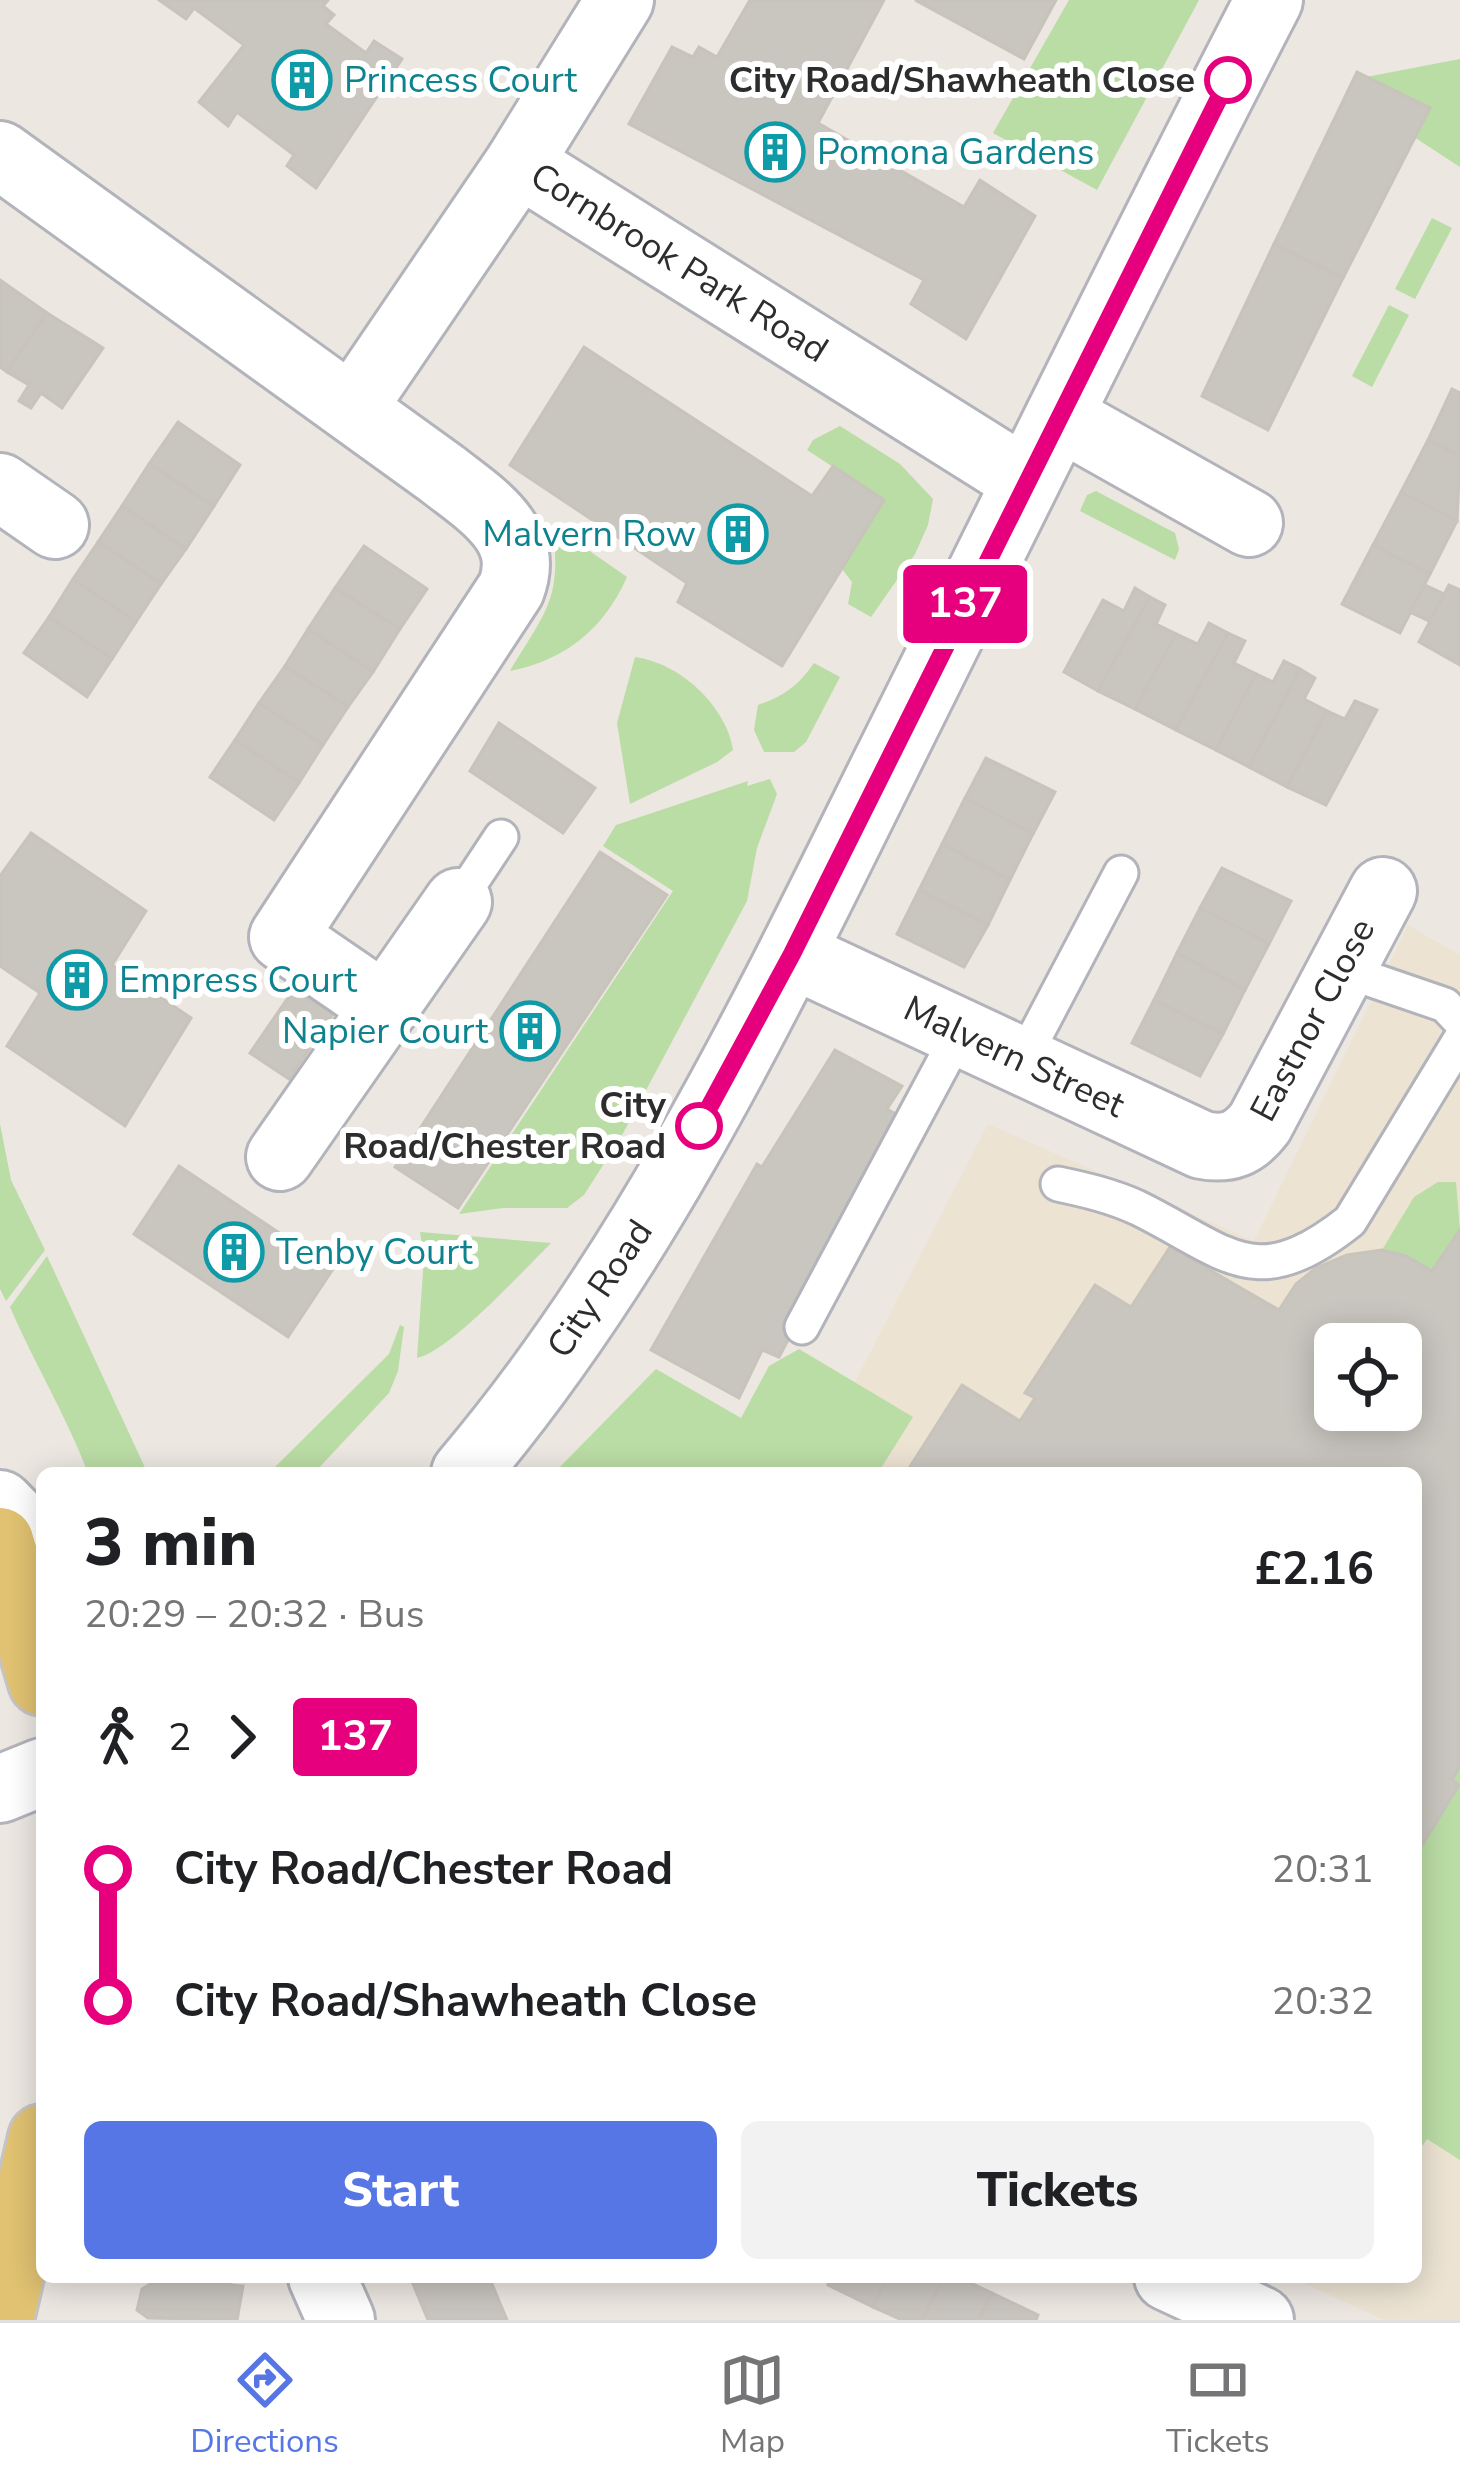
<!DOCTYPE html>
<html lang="en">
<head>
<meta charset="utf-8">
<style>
  body { margin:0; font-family:"Nunito Sans",sans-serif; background:#f2f2f2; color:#202124; height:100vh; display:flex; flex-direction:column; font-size:45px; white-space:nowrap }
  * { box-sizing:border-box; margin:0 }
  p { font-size:39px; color:#757577 }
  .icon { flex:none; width:66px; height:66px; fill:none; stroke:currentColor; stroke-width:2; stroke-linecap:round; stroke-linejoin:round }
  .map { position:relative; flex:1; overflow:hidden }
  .side { position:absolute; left:36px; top:1467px; width:1386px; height:816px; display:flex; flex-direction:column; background:#fff; border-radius:18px; box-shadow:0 6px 30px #0003 }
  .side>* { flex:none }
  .badge { padding:0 24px; border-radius:9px; font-size:42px; line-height:78px }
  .buttons { position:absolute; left:1314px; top:1323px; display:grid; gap:24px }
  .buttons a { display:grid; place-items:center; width:108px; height:108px; border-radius:18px; background:#fff; box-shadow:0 6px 30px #0003; font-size:60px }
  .map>.badge { position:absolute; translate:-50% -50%; box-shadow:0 0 0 6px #fff }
  .legs { display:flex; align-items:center; gap:18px; height:132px; padding:0 48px; font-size:39px }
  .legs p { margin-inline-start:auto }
  .summary { display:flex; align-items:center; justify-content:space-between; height:204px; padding:0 48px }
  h1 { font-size:66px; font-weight:800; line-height:90px }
  .button { display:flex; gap:24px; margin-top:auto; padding:24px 48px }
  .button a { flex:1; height:138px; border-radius:18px; background:#5676e5; color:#fff; font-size:48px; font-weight:800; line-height:138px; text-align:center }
  .button a+a { background:#f2f2f2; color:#202124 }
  ul { padding:0 48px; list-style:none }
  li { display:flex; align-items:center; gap:42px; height:132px; font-size:45px }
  li i { display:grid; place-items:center; width:18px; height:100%; margin:0 15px; background:currentColor }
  li i::after { content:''; width:30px; height:30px; margin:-15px; border:9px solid; border-radius:50%; background:#fff }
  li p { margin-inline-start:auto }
  li:first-child i { background:linear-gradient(#0000 50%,currentColor 0) }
  li:last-child i { background:linear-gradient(currentColor 50%,#0000 0) }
  .tab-bar { display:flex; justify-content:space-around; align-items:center; height:168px; border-top:3px solid #e0e0e0; background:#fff; font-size:33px; color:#757577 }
  .tab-bar a { display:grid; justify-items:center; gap:6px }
  .tab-bar .active { color:#5676e5 }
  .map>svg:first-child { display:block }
  .education { fill:#ece3d3; fill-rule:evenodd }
  .green { fill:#badca5 }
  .building { fill:#c9c5bf; stroke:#c8c3bb; stroke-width:3; fill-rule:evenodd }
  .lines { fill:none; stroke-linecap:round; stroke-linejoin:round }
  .service-casing { stroke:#b2b3bb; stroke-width:39 }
  .minor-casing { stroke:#b2b3bb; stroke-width:72 }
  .primary-casing { stroke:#c4c4c4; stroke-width:72 }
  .service { stroke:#fff; stroke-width:33 }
  .minor { stroke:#fff; stroke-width:66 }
  .primary { stroke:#e1c272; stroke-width:66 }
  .line-1-casing { stroke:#fff; stroke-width:27 }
  .line-1 { stroke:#e6007e; stroke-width:18 }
  .stop-1-dot { fill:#fff; stroke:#e6007e; stroke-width:6 }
  .labels { text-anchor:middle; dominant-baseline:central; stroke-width:12; stroke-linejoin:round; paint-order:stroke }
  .culture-label { font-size:36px; fill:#0d838f; stroke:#fff; text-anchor:start }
  .stop-label { font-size:36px; font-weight:bold; fill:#2d2d2d; stroke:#fff; text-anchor:end }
  .street-label { font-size:36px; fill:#2d2d2d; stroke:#fff }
</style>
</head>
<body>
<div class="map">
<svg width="1460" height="2320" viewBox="0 0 1460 2320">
  <rect width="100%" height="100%" fill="#ece7e1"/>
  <path class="education" d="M1408,925L1460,955V2320H1384L1291,2277H1416V1473H554L656,1369L814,1461L988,1124L1254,1241ZM1335,1344H1401V1410H1335Z"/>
  <g class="green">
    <path d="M1069,0H1199L1097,190L993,133Z"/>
    <path d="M1460,59V167L1414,137L1366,77Z"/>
    <path d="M1432,218L1452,228L1415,299L1395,289Z"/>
    <path d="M1389,305L1409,315L1372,387L1352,376Z"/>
    <path d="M840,426L900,464L933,499L928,525L915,554L871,617L848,604L852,582L842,569L884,500L807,450L813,440Z"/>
    <path d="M1096,491L1175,533L1179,549L1175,560L1080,511L1087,495Z"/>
    <path d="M552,525L627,577C604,629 565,660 510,671C546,611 563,598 552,525Z"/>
    <path d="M635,657C680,663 726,706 733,750L717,762L630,804L617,723Z"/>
    <path d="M814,663L840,677L806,742L794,752H764L754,730L758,705C784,696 798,686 814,663Z"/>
    <path d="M770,779L777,794L757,848L747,901L621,1137L584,1195L567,1208H503L459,1214L673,891L603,846L616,825L748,781L747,786Z"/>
    <path d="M0,1124L11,1180L45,1250L6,1301L0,1289Z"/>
    <path d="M1438,1182H1456L1460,1230L1432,1271L1406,1256L1382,1250L1414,1197Z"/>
    <path d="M420,1232L551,1243C525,1269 449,1352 417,1358L424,1258Z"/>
    <path d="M47,1256L147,1472V1473H88C66,1415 34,1363 10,1307Z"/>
    <path d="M400,1325L404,1327L398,1371L389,1393L314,1473H269L389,1354Z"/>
    <path d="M799,1349L913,1417L878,1473H554L656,1369L741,1418L769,1366Z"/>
    <path d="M1460,1766V2160L1427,2139L1416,2155V1855Z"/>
  </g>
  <g class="building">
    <path d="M159,0H328L323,6L334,15L326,24L366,53L374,41L402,59L316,188L287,166L294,155L237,112L228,126L199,102L244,45L194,8L186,19Z"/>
    <path d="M750,0H884L818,123L964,207L980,180L1035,216L966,339L911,304L924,280L629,124L672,47L693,57L699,47L717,57Z"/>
    <path d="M915,0H1056L1024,59Z"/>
    <path d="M1357,72L1430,108L1343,278L1274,244Z"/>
    <path d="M1274,244L1343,278L1268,430L1202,396Z"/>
    <path d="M0,280L47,313L7,372L0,367Z"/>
    <path d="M47,313L103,348L62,408L41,393L31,408L19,401L29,385L7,372Z"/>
    <path d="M584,347L812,496L833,466L884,500L782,666L678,602L687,583L510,465Z"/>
    <path d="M1452,389L1460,393V456L1428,440Z"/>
    <path d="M178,422L240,465L214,506L149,464Z"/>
    <path d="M1428,440L1460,456L1457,521L1401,492Z"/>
    <path d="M149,464L214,506L186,549L122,506Z"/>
    <path d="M1401,492L1457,521L1430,574L1373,545Z"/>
    <path d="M122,506L186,549L161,584L98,542Z"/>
    <path d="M98,542L161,584L136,622L73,579Z"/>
    <path d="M1373,545L1430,574L1400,633L1342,604Z"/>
    <path d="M364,546L427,589L400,629L335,588Z"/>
    <path d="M73,579L136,622L112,659L49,617Z"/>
    <path d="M1425,585L1444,594L1429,621L1410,612Z"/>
    <path d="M1449,585L1460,590V665L1419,642Z"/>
    <path d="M335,588L400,629L373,672L308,629Z"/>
    <path d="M1135,588L1150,597L1098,691L1064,672L1103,600L1124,611Z"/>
    <path d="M1150,597L1165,605L1156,624L1176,634L1135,709L1098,691Z"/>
    <path d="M49,617L112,659L87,697L24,653Z"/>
    <path d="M1209,623L1228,633L1176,730L1135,709L1176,634L1198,644Z"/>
    <path d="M308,629L373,672L348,707L285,666Z"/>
    <path d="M1228,633L1245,641L1234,663L1256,674L1216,750L1176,730Z"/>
    <path d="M1284,661L1300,669L1249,767L1216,750L1256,674L1273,682Z"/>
    <path d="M285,666L348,707L323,745L259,703Z"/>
    <path d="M1300,669L1315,678L1304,699L1327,711L1287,787L1249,767Z"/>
    <path d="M1355,701L1377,710L1326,805L1287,787L1327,711L1345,719Z"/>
    <path d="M259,703L323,745L299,783L235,740Z"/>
    <path d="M499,723L595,788L563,833L470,771Z"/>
    <path d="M235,740L299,783L274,820L210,777Z"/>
    <path d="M986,758L1055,792L1033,834L965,798Z"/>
    <path d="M965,798L1033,834L1010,880L942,844Z"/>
    <path d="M31,833L146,911L112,965L191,1018L125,1126L7,1046L40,993L0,966V876Z"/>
    <path d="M942,844L1010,880L988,925L919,890Z"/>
    <path d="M600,852L667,895L458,1208L395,1167Z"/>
    <path d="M1222,868L1291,901L1269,944L1200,908Z"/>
    <path d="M919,890L988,925L964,967L897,934Z"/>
    <path d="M1200,908L1269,944L1245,990L1177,953Z"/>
    <path d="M1177,953L1245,990L1223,1034L1154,1000Z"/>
    <path d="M294,989L333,1014L289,1079L250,1053Z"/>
    <path d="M1154,1000L1223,1034L1200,1076L1132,1043Z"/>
    <path d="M835,1050L902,1086L887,1109L905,1119L779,1357L762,1350L739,1398L651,1350L757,1164L762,1167Z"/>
    <path d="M179,1166L333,1269L288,1337L134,1234Z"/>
    <path d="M1460,1230V1766L1452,1780L1459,1785L1416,1855V1473H906L962,1385L1020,1421L1035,1398L1025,1393L1095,1285L1131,1307L1170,1247L1279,1310L1296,1284L1316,1268L1347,1255L1382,1250L1406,1256L1432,1271ZM1335,1344H1401V1410H1335Z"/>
    <path d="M153,2277H232L231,2285L243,2286L237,2320L148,2318L137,2310L142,2289L152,2283Z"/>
    <path d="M416,2277H489L507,2320H428L411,2279Z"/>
    <path d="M832,2277H888L873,2307L828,2285Z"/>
    <path d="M888,2277H944L923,2320H902L873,2307Z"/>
    <path d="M944,2277H958L992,2293L979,2320H922Z"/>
    <path d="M992,2293L1038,2315L1036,2320H979Z"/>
  </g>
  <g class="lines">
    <g class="service-casing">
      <g id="service">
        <path d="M458,902L501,837"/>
        <path d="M1340,969L1445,1005L1460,1021"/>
        <path d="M1023,1059L1121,873"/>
        <path d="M1058,1184C1086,1190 1112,1196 1138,1208C1229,1253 1255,1296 1350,1221L1460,1040"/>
        <path d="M802,1327L961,1030"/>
      </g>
    </g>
    <g class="minor-casing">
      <g id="minor">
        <path d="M0,155L442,474C480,504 532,534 511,589L283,937L385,1007"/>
        <path d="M519,163L1026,481"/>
        <path d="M353,407L519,163L620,0"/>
        <path d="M1059,416L1249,523"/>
        <path d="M0,487L55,525"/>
        <path d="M792,954L1202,1145C1228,1150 1244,1144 1260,1123L1383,891"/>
        <path d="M280,1157L458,902"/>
        <path d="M465,1473C644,1262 764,1010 886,764C1013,509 1138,253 1269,0"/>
        <path d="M0,1504L42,1547"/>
        <path d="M0,1789L42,1772"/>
        <path d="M322,2277L341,2320"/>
        <path d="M1168,2277L1260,2320"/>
      </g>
    </g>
    <g class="primary-casing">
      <g id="primary">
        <path d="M0,1541L42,1682"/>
        <path d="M0,2319L42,2138"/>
      </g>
    </g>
    <use href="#service" class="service"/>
    <use href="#minor" class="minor"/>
    <use href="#primary" class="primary"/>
  </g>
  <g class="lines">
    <g class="line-1-casing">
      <path id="line-1" d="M699,1126L792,954L1228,80"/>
    </g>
    <use href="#line-1" class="line-1"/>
  </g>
  <defs>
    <g id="building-ring" transform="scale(3)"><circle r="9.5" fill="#fff" stroke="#0f9aa8" stroke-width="1.5"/><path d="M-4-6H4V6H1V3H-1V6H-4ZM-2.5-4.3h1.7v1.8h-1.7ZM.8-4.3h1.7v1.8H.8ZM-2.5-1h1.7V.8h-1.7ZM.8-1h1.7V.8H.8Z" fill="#0f9aa8"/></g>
  </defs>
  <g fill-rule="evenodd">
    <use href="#building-ring" x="302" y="80"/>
    <use href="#building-ring" x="775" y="152"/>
    <use href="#building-ring" x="738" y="534"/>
    <use href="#building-ring" x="77" y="980"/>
    <use href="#building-ring" x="530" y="1031"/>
    <use href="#building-ring" x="234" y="1252"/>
  </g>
  <g class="stop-1-dot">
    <circle cx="1228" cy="80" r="21"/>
    <circle cx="699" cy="1126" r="21"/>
  </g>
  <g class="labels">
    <g class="culture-label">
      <text x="344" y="80">Princess Court</text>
      <text x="817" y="152">Pomona Gardens</text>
      <text x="696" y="534" text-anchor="end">Malvern Row</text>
      <text x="119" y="980">Empress Court</text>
      <text x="488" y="1031" text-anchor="end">Napier Court</text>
      <text x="276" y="1252">Tenby Court</text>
    </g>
    <g class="stop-label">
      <text x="1195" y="80">City Road/Shawheath Close</text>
      <text x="666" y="1105">City<tspan x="666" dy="41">Road/Chester Road</tspan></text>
    </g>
    <g class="street-label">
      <text transform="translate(679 263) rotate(32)">Cornbrook Park Road</text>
      <text transform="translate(1313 1020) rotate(-62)">Eastnor Close</text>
      <text transform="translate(1014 1057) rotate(25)">Malvern Street</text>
      <text transform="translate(600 1289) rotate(-56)">City Road</text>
    </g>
  </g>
</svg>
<div class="buttons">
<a><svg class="icon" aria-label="locate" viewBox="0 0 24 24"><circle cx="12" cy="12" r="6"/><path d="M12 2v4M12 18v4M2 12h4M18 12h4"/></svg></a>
</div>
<b class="badge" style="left:965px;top:604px;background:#e6007e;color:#fff">137</b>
<section class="side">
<div class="summary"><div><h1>3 min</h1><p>20:29 – 20:32 · Bus</p></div><b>£2.16</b></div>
<div class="legs"><svg class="icon" aria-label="walk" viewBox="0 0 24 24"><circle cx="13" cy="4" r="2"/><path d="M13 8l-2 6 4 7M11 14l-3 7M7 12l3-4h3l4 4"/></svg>2<svg class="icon" aria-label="forward" viewBox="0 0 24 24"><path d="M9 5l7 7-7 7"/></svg><b class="badge" style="background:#e6007e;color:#fff">137</b></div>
<ul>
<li><i style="color:#e6007e"></i><b>City Road/Chester Road</b><p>20:31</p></li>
<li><i style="color:#e6007e"></i><b>City Road/Shawheath Close</b><p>20:32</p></li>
</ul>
<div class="button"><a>Start</a><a>Tickets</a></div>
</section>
</div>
<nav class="tab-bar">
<a class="active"><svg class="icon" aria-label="directions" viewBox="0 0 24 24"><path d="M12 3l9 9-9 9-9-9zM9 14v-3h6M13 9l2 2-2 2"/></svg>Directions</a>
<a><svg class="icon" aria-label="map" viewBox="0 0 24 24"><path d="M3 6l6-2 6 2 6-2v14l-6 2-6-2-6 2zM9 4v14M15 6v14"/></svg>Map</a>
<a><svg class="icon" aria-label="tickets" viewBox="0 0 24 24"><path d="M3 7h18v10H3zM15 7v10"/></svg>Tickets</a>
</nav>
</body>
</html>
